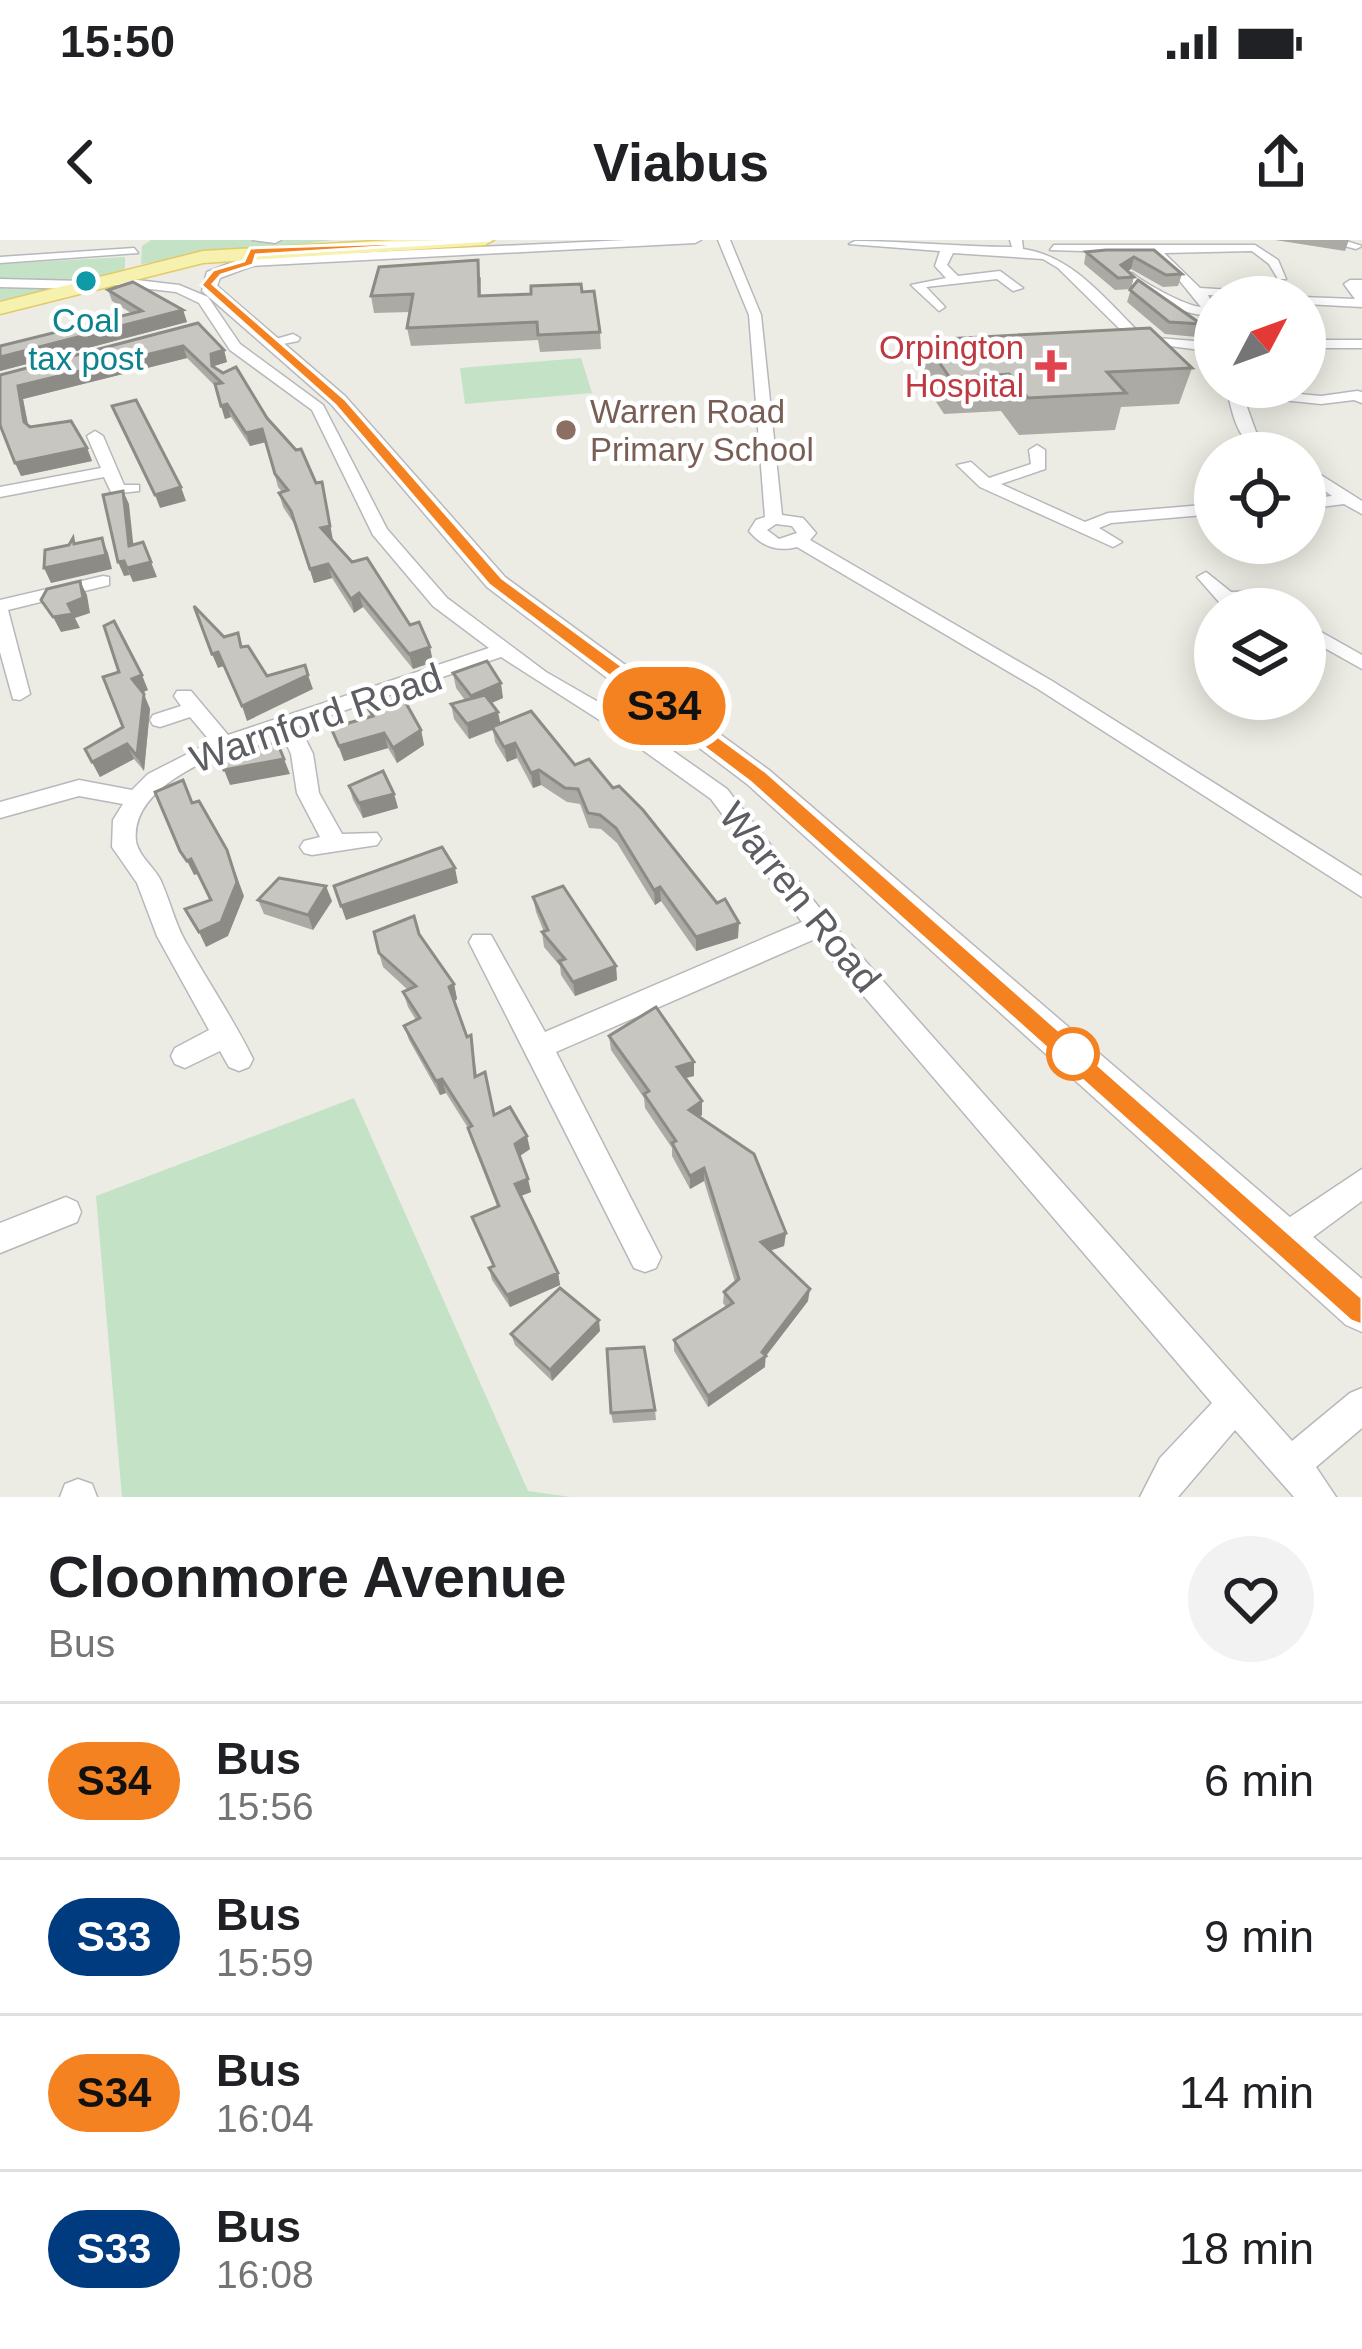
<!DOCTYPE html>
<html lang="en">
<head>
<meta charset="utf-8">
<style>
  body { margin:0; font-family:Helvetica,sans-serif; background:#f2f2f2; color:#202124; height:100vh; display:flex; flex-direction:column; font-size:45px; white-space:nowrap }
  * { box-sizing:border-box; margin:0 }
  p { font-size:39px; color:#757577 }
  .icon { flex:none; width:66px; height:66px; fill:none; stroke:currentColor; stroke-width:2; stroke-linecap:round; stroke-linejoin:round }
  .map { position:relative; height:1257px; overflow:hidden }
  .sheet { display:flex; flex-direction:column; background:#fff; flex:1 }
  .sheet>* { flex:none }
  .badge { padding:0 24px; border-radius:39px; font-size:42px; line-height:78px }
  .needle { width:78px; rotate:49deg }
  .tools { position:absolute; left:1194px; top:36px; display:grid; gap:24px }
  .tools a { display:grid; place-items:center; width:132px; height:132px; border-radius:50%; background:#fff; box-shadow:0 6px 30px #0003; font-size:60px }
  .map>.badge { position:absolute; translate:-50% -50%; box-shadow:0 0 0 6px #fff }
  .round { display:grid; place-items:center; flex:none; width:126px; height:126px; border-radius:63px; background:#f2f2f2 }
  .headline { display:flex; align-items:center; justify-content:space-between; height:204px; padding:0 48px }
  h1 { font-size:57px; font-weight:600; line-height:90px }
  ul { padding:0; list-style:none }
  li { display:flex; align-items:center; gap:36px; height:156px; padding:0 48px; border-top:3px solid #e0e0e0 }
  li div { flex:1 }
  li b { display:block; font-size:45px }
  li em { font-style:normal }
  li .badge { min-width:132px; font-weight:700; text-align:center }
  .status { display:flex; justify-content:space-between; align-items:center; height:84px; padding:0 60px; background:#fff; direction:ltr }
  .status svg { height:33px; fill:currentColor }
  header { display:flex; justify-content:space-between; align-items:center; height:156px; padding:0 48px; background:#fff; font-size:54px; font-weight:600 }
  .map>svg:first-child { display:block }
  .green { fill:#c3e2c6 }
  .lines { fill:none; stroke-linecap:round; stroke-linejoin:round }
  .street-casing { stroke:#b6b8bc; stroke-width:3 }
  .secondary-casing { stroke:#b7b9be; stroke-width:3 }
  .primary-casing { stroke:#e2cb67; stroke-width:3 }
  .street { fill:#fff; fill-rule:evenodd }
  .secondary { fill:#fff; fill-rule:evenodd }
  .primary { fill:#f6f1af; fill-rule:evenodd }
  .wall { fill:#acaaa5 }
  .shaded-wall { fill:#8c8b86 }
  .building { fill:#c8c6c0; stroke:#8c8b86; stroke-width:3 }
  .line { fill:#f58220; stroke:#fff; stroke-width:3 }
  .culture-dot { fill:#0f9aa8; stroke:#fff; stroke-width:4.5 }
  .health-dot { fill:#e0444e; stroke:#fff; stroke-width:4.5 }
  .education-dot { fill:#8d6e63; stroke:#fff; stroke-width:4.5 }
  .stop-dot { fill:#fff; stroke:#f58220; stroke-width:6 }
  .labels { text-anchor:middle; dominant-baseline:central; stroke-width:9; stroke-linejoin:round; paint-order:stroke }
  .far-culture-label { font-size:33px; fill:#0d838f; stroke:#fff }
  .far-health-label { font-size:33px; fill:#be3a42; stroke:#fff; text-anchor:end }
  .far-education-label { font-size:33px; fill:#785e54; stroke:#fff; text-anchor:start }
  .street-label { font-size:39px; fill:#5c5e63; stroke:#fff }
</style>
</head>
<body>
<div class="status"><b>15:50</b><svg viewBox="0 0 49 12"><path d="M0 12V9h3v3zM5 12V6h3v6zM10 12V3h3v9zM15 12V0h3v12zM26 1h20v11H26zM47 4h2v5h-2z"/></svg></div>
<header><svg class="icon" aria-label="back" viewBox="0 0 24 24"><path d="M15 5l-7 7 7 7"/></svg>Viabus<svg class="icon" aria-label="share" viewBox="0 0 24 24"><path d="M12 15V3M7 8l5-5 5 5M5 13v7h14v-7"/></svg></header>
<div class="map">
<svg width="1362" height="1257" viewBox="0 0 1362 1257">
  <rect width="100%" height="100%" fill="#edece4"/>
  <g class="green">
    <path d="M151,0H334L141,24L142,6Z"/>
    <path d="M125,17V32L0,66V24Z"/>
    <path d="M581,118L592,153L465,164L460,128Z"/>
    <path d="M354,858L528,1251L571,1257H122L96,956Z"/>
  </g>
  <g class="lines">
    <g class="street-casing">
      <g id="street">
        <path d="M253,0H281L275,3Z"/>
        <path d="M626,0H701L695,3L249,26L243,22L249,18Z"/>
        <path d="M718,0H730L761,75L782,275L803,278L816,293L810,300L1052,441L1362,636V657L1038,449L797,307C778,312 762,307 749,291L756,280L765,277L749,75ZM776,284L792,286L797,293L779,299L767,290Z"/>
        <path d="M1010,0H1022L1023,9C1074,16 1107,62 1143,96V102H1133L1058,28L1043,19L953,13L947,25L958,36L1000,31L1023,48L1013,51L997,39L926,47L945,67L939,71L911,45L946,38L935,26L940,11L849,4L855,1C908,1 959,7 1012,7Z"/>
        <path d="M1321,0H1343L1362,6L1356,9Z"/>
        <path d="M1054,5H1255L1278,20L1286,39H1278L1269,24L1252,11L1164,13L1200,48L1278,53L1284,57L1208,55L1215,70V116L1208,111L1162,105L1157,104V98L1207,102L1202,75C1177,72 1141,54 1122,36L1132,33C1145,44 1186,66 1201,67L1167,25L1148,13L1050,10Z"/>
        <path d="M134,8L138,13L0,23V17Z"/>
        <path d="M103,36L179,45L208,57L240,104L323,165L387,289L447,358L546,432L626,478L727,549L828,679L1292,1201L1350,1153L1362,1148V1188L1316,1227L1336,1257H1294L1235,1190L1178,1257H1140L1160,1218L1212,1163L815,699L556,812L661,1017L656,1028L645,1032L634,1028L469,702L473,695H491L545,792L802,682L711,559L612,488L501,417L299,486L313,514L319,553L342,594L377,593L381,599L377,605L312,615L304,613L300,607L304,601L320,597L297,553L291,514L281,492C236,508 129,540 136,601C138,615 153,626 160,639C169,658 174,680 184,699C206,739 233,778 253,819L249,827L239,831L229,827L220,811L185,828L175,824L171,816L175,808L209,790L157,696L137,643L112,607L113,580L123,564L79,556L0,578V562L79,540L132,550L148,534L211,502L190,477L160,487L153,485L150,480L153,475L181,466L174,456L177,451H191L228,495L489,408L433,366L373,295L312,170L230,110L199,63L176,52L99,43Z"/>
        <path d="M0,39L84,41L90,45L84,49L0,47Z"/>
        <path d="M1350,40H1362V67L1305,64L1302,57L1355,59L1344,44Z"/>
        <path d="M293,94L300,98L298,101L273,106L266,102Z"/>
        <rect x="1305" y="100" width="57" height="8"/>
        <path d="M1226,147L1321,156L1357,151L1362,152V163L1354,160L1321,164L1243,156L1256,192L1281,213C1238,213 1235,182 1226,147Z"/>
        <path d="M95,191L103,196L124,245H139V251L112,254L104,237L0,257V247L101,228L87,196Z"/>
        <path d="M1037,205L1045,210V229L1001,244L1085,282L1108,273L1215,264V274L1111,283L1099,288L1122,302L1113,307L980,247L957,225L971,222L989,238L1031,224L1029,210Z"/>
        <path d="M1305,225L1362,261V274L1344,264L1305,269V259L1332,256L1305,237Z"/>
        <path d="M1206,332L1231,352L1269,351L1287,369H1267L1258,361L1219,362L1197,337Z"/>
        <path d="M103,336L109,337V345L8,370L30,454L20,460L13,459L0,412V360Z"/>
        <path d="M1305,383L1362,415V429L1305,397Z"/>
        <path d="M1362,929V961L1294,1011L1283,1015L1272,1011L1267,1000L1272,989Z"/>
        <path d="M66,957L77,962L81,972L77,982L0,1013V983Z"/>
        <path d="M78,1239L92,1244L97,1257H60L65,1244Z"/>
      </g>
    </g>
    <g class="secondary-casing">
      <path id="secondary" d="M244,9L258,12L255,25L220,38L217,46L345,156L505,337L769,530L1362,1039V1092L1346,1085L747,544L487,347L331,164L202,51L207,32L241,19Z"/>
    </g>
    <g class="primary-casing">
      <path id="primary" d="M393,0H494L485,5L203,23L0,74V62L203,11Z"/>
    </g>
    <use href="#street" class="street"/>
    <use href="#secondary" class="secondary"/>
    <use href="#primary" class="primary"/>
  </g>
  <g class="wall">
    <path d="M1116,0H1349L1345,11L1275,0Z"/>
    <path d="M1154,10L1182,34L1178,46L1163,47L1131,29L1127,31L1134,37L1131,49L1201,84L1197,97L1165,94L1127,62L1131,49L1115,50L1084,24L1086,12Z"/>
    <path d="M481,37V56L582,52L600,92L601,109L540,112L538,100L411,106L407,88L410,72L374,73L371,56Z"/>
    <path d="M108,50L183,70L187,82L0,131V106L131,73L112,61Z"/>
    <path d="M198,83L224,110L227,122L214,126L215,128L267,178L316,243L322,242L332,300L433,422L413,429L363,367L354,373L332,338L314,343L295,285L283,267L279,253L282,252L278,247L266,202L250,206L231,177L225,179L215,146L187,118L23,159L28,185L87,208L92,221L21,236L0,135Z"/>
    <path d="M924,100L1192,128L1179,164L1121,167L1115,190L1019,195L1001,171L944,174L919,136Z"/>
    <path d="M453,433L503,458L491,463L500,484L575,525L738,698L696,711L661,661L655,665L617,603L601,589L589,588L580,564L567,562L541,545L533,548L517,518L507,522L495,502L493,490L469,499L454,479L451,464L465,460L456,448Z"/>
    <path d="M103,437L148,450L142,452L150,469L144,531L134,519L100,537L85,509L123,487Z"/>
    <path d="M369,470L421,490L424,505L397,523L388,508L344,521L331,488L371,476Z"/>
    <path d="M349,546L394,554L398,568L363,578L353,560Z"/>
    <path d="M533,657L616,726L617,740L575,756L561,735L560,726L544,707L542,692H544L536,672Z"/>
    <path d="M258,660L332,661L313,690L264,674Z"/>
    <path d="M419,694L454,744L457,759L454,761L467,797L471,795L477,836L495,875L530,909L520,916L531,952L521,956L558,1033L560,1045L510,1067L492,1040L489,1028L493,1026L472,977L497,966L472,902L468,888L446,853L440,855L409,800L404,786L416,780L408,767L403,752L408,750L383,727L379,713Z"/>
    <path d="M609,796L694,822V836L685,838L702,875L699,877L786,993L784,1006L770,1011L808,1061L766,1116L765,1127L708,1167L674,1111V1100L726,1067L723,1063L724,1052L735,1042L704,941L690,949L672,916V908L645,868L644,858L611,810Z"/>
    <path d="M600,1091L552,1141L515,1105L511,1094Z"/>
    <path d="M655,1170L656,1180L613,1183L611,1173Z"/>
  </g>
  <g class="shaded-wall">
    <path d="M1134,17L1131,29L1118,37L1121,25Z"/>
    <path d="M183,70L187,82L0,131V117Z"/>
    <path d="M183,106L187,118L23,159L30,195L24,182L18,146Z"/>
    <path d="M224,110L227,122L214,126L216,139L211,114Z"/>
    <path d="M227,164L231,177L225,179L221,166Z"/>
    <path d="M262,189L266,202L250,206L246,193Z"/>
    <path d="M87,208L92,221L21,236L15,223Z"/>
    <path d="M322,242L333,300L324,302L321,288Z"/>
    <path d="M181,247L186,261L160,268L155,255Z"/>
    <path d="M123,251L129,264L135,320L129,306Z"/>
    <path d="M102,298L108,313L112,329L51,343L44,328Z"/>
    <path d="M124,321L130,335L124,336L118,322Z"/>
    <path d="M151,322L157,337L133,342L127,328Z"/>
    <path d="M328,324L332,338L314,343L310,329Z"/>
    <path d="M80,341L87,355L90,373L75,378L80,388L61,392L53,377L68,364Z"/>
    <path d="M359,353L363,367L354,373L351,359Z"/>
    <path d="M430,407L433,422L413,429L409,414Z"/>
    <path d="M218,412L224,426L218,428L212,414Z"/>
    <path d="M142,435L148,450L139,454L132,439Z"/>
    <path d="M308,435L313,449L247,481L242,466Z"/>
    <path d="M501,443L503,458L473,471L471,456Z"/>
    <path d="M144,454L150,469L144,531L137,516Z"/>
    <path d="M498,472L501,486L469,499L467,484Z"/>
    <path d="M421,490L424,505L397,523L393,508Z"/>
    <path d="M384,493L388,508L344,521L339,506Z"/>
    <path d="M515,503L517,518L507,522L504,507Z"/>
    <path d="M127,504L134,519L100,537L92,522Z"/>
    <path d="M284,519L290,534L230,545L224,530Z"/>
    <path d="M539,530L541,545L533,548L531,533Z"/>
    <path d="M394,554L398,568L363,578L359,563Z"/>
    <path d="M227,610L244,656L228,696L206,707L199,692Z"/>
    <path d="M191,619L198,634L194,635L187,621Z"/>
    <path d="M455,628L458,643L346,680L341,666Z"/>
    <path d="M326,646L332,661L313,690L308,675Z"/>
    <path d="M660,647L661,661L655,665L654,650Z"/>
    <path d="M739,683L738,698L696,711V697Z"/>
    <path d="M616,726L617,740L575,756L573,742Z"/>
    <path d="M454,744L457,759L453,762L449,747Z"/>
    <path d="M694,822V836L677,840V827Z"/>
    <path d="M442,839L446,853L440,855L436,841Z"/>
    <path d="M702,861V875L688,883L689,870Z"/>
    <path d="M527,896L530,909L518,917L515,904Z"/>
    <path d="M704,928V941L690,949V936Z"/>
    <path d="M528,939L531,952L518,957L515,944Z"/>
    <path d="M786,993L784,1006L759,1014L761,1002Z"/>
    <path d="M558,1033L560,1045L510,1067L507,1055Z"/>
    <path d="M810,1049L808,1061L765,1117V1127L708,1167V1156L762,1112Z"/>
    <path d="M599,1080L600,1091L552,1141L550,1130Z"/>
  </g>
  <g class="building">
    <path d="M1106,10H1154L1182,34L1166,35L1134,17L1121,25L1134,37L1118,38L1086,12Z"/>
    <path d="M478,20L479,56L531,54V46L581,44L582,52L594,51L600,92L538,95L537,82L407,88L413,54L371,56L379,27Z"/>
    <path d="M1138,40L1201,84L1169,82L1130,50Z"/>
    <path d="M133,42L183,70L0,117V106L142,71L108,50Z"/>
    <path d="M198,83L224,110L211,114L212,126L223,133L236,127L267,178L296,210L301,209L316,243L322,242L330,286L321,288L352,322L367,318L410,385L419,382L430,407L409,414L359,353L351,359L328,324L310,329L291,271L279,253L288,250L275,234L262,189L246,193L227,164L221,166L215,144L222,143L183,106L18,146L24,182L30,187L71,181L87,208L15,223L0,185V135Z"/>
    <path d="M1150,88L1192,128L1107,132L1126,153L1028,158L1009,134L950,138L924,100Z"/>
    <path d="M136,160L181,247L155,255L112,166Z"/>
    <path d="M123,251L129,306L143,302L151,322L127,328L124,321L118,322L103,255Z"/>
    <path d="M73,298L74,304L102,298L106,315L44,328L45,310L69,305Z"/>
    <path d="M80,341L83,358L68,364L73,374L53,377L41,360L47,349Z"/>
    <path d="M194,366L224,397L238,393L241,407L248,406L267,436L305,425L308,435L242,466L218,412L212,414Z"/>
    <path d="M114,381L142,435L132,439L144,454L137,516L127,504L92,522L85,509L123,487L103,437L119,432L104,386Z"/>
    <path d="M487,421L501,443L471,456L453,433Z"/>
    <path d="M485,455L498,472L467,484L451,464Z"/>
    <path d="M402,456L421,490L393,508L384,493L339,506L331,488L373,476L369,470Z"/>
    <path d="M531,471L575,525L589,519L613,548L619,546L643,570L717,663L725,659L739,683L696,697L660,647L654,650L616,588L600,575L588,573L578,549L565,548L539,530L531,533L515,503L504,507L492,487Z"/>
    <path d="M277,502L284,519L224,530L221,515Z"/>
    <path d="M383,531L394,554L359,563L349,546Z"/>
    <path d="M183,540L192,563L199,561L227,610L237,642L221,682L199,692L185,669L211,660L191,619L187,621L180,611L155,552Z"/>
    <path d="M442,607L455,628L341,666L334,646Z"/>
    <path d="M279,638L326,646L308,675L258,660Z"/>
    <path d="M563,646L616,726L573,742L559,721L565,719L542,692L548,690L533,657Z"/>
    <path d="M414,676L419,694L454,744L449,747L467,797L471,795L475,837L485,832L494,875L510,867L527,896L515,904L528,939L515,944L558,1033L507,1055L489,1028L494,1026L472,977L499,966L468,888L472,886L442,839L436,841L404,786L420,778L403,752L416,746L379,713L374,692Z"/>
    <path d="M656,767L694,822L677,827L702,861L689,870L754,914L786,993L761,1002L810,1049L762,1112L766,1116L708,1156L674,1100L733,1063L724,1052L739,1039L704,928L690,936L672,903L676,901L644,854L649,851L609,796Z"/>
    <path d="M560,1048L599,1080L550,1130L511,1094Z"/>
    <path d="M644,1107L655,1170L611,1173L607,1109Z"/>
  </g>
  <path class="line" d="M491,0L256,15L253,25L221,35L213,44L345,159L502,338L765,531L1362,1058V1085L1351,1081L750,542L489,345L335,165L201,45L213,30L244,21L250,8Z"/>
  <circle class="culture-dot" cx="86" cy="41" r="12"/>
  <path class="health-dot" d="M1045 108h12v12h12v12h-12v12h-12v-12h-12v-12h12z"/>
  <circle class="education-dot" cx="566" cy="190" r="12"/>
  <circle class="stop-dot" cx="1073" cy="814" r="24"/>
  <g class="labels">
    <g class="far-culture-label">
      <text x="86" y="80">Coal<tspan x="86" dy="38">tax post</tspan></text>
    </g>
    <g class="far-health-label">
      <text x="1024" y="107">Orpington<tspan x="1024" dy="38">Hospital</tspan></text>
    </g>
    <g class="far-education-label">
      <text x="590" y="171">Warren Road<tspan x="590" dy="38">Primary School</tspan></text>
    </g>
    <g class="street-label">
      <text transform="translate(316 478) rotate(-19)">Warnford Road</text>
      <text transform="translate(800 657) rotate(51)">Warren Road</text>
    </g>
  </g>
</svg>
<div class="tools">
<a><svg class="needle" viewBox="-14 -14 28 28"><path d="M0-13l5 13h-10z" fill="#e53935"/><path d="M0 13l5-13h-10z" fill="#757577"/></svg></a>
<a><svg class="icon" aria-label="locate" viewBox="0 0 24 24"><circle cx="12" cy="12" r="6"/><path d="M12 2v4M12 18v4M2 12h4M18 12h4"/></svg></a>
<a><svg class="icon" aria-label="layers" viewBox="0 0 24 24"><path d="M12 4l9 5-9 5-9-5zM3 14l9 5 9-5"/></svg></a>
</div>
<b class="badge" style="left:664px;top:466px;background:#f58220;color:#111">S34</b>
</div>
<section class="sheet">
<div class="headline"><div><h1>Cloonmore Avenue</h1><p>Bus</p></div><a class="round"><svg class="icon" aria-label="heart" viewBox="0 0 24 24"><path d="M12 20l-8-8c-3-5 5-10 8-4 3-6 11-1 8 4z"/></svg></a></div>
<ul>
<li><span class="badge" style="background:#f58220;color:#111">S34</span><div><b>Bus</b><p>15:56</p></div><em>6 min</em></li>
<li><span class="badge" style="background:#003b80;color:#fff">S33</span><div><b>Bus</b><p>15:59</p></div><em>9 min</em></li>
<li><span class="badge" style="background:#f58220;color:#111">S34</span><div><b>Bus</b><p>16:04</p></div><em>14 min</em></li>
<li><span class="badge" style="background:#003b80;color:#fff">S33</span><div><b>Bus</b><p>16:08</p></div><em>18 min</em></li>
</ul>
</section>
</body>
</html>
